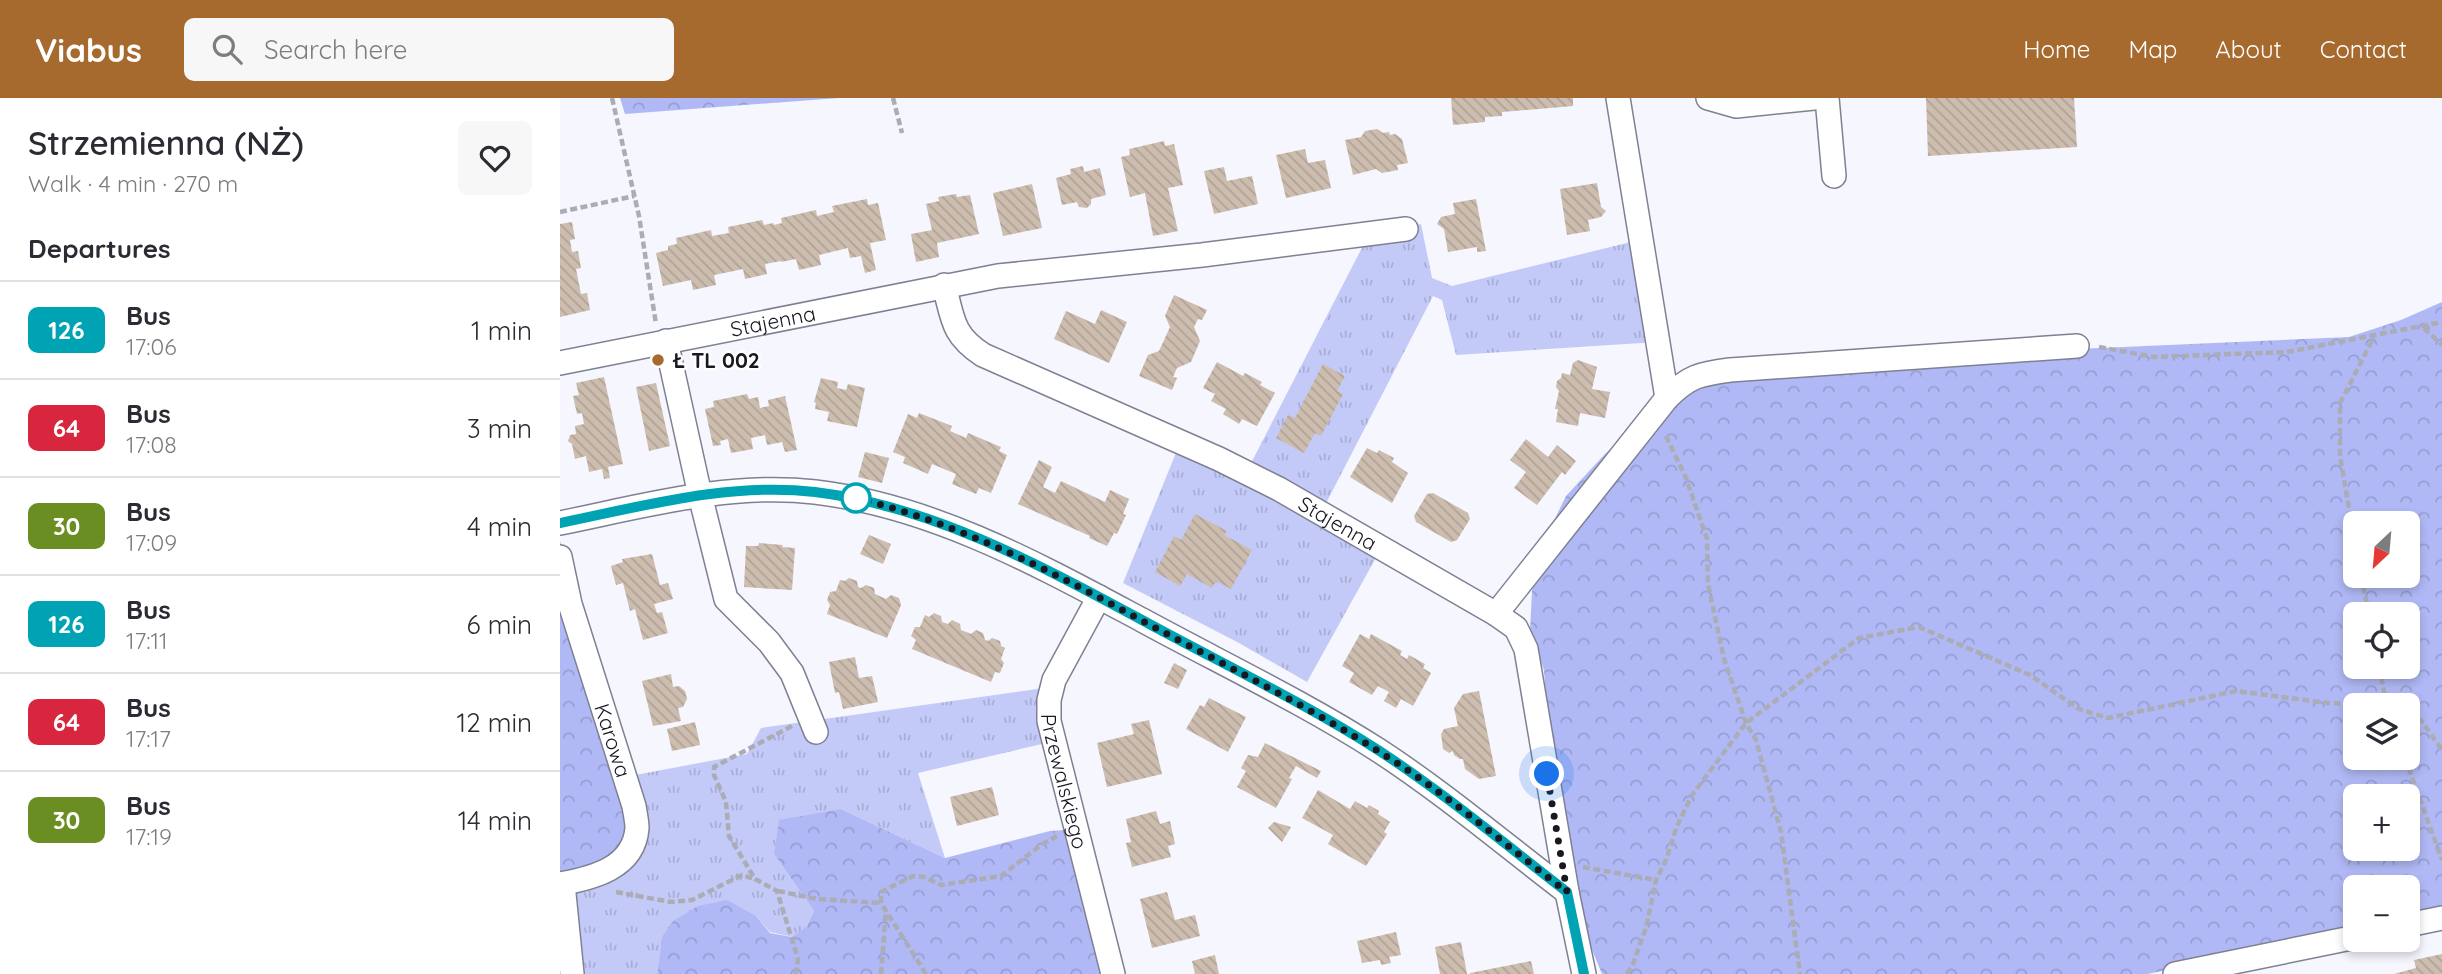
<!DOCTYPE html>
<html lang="en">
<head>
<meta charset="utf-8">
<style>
  body { margin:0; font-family:Quicksand,sans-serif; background:#f7f7f7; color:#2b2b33; height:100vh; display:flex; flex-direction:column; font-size:26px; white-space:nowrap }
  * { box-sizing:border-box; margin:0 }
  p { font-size:23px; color:#7c7c81 }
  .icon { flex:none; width:38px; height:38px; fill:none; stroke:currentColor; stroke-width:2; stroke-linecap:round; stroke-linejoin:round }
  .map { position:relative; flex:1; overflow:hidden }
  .drawer { display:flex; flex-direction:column; background:#fff; width:560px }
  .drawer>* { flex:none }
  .badge { padding:0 14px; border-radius:10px; font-size:24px; line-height:46px }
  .needle { width:46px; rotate:206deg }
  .fabs { position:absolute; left:1783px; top:413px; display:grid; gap:14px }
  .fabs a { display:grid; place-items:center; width:77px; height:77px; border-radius:10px; background:#fff; box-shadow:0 4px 10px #0003; font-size:35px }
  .you { position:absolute; width:35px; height:35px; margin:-18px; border:5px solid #fff; border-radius:50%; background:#1a73e8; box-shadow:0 0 0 10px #1a73e833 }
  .map>.badge { position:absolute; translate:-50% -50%; box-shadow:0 0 0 4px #fff }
  h2 { padding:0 28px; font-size:26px; line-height:63px }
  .round { display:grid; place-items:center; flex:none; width:74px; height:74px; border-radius:10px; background:#f7f7f7 }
  .head { display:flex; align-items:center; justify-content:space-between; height:119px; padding:0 28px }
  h1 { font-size:33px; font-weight:600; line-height:52px }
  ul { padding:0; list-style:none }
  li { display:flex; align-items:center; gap:21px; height:98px; padding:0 28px; border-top:2px solid #e1e1e2 }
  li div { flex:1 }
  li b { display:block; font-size:26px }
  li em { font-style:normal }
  li .badge { min-width:77px; font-weight:700; text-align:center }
  header { display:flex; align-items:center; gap:42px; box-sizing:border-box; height:98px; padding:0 35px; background:#a76a2e; color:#fff }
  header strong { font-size:33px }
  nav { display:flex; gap:38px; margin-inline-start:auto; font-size:24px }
  .search { width:490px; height:63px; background:#f7f7f7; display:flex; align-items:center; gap:18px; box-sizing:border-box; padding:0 24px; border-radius:10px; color:#7c7c81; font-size:26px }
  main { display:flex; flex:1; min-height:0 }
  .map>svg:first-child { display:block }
  .grass { fill:url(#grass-tufts) }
  .forest { fill:url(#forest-crowns); fill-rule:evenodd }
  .building { fill:url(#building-back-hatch) }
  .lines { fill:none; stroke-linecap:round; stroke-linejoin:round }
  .minor-casing { stroke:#7e8193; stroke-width:26 }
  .path { stroke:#abacb4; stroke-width:4.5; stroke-dasharray:7 3.5; stroke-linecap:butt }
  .minor { stroke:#fff; stroke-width:23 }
  .line-casing { stroke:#fff; stroke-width:16 }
  .line { stroke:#00a3b4; stroke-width:10 }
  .walk { stroke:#181920; stroke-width:7; stroke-dasharray:0 12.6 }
  .poi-dot { fill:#a76a2e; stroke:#fff; stroke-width:2.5 }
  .stop-dot { fill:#fff; stroke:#00a3b4; stroke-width:3.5 }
  .labels { text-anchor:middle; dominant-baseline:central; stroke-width:5; stroke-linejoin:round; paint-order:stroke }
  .street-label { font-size:21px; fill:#181920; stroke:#fff }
  .poi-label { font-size:21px; font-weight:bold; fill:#181920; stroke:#fff; text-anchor:start }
</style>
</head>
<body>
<header>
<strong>Viabus</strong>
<div class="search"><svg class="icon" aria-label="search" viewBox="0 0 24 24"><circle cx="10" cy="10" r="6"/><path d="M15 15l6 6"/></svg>Search here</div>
<nav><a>Home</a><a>Map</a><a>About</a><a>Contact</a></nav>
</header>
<main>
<section class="drawer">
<div class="head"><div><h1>Strzemienna (NŻ)</h1><p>Walk · 4 min · 270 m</p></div><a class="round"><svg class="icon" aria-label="heart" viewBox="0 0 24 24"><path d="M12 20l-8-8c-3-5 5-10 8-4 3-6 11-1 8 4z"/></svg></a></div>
<h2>Departures</h2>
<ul>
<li><span class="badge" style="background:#00a3b4;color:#fff">126</span><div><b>Bus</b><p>17:06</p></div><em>1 min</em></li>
<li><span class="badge" style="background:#d7263d;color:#fff">64</span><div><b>Bus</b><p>17:08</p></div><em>3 min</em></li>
<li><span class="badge" style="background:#6b8e23;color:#fff">30</span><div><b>Bus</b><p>17:09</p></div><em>4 min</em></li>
<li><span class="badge" style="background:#00a3b4;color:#fff">126</span><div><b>Bus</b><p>17:11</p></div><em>6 min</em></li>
<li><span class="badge" style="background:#d7263d;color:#fff">64</span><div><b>Bus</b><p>17:17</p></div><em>12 min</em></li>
<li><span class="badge" style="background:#6b8e23;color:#fff">30</span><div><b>Bus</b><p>17:19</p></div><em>14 min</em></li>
</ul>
</section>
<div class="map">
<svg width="1882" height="876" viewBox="0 0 1882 876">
  <defs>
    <pattern id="grass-tufts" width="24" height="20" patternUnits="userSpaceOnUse" patternTransform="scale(1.75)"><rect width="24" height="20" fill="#c3caf8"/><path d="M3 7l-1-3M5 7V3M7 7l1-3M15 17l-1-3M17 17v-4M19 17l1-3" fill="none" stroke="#a7add4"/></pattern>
    <pattern id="forest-crowns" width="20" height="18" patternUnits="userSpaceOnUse" patternTransform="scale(1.75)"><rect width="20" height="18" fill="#b0b9f5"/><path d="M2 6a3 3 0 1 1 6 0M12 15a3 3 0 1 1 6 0" fill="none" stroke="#979ed2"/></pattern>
    <pattern id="building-back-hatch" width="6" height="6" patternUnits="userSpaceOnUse" patternTransform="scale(1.75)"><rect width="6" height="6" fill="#cdbdaf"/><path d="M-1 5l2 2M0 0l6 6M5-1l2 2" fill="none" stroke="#afa296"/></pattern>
  </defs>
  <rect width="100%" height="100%" fill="#f5f6fe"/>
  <g class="grass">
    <path d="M861,126L872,180L892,188L1079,142L1097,244L896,257L882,202L873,198L762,413L823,447L747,584L679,545L563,485L620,345L687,373L809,136Z"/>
    <path d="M491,589L495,643L358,675L385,760L281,711L214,756L254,813L246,829L233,839L210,834L196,818L102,839L97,876H0V785L70,678L187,656L201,630Z"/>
  </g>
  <g class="forest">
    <path d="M60,0H279L65,16Z"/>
    <path d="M1882,204V820L1848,826V789H1796L1795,836L1587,876H1042L1028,842L990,660L984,572L970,533L972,493L982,447L1006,398L1045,356L1107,300L1160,267L1789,239L1841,222ZM1796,425H1848V478H1796ZM1796,516H1848V569H1796ZM1796,607H1848V660H1796ZM1796,698H1848V751H1796Z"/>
    <path d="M0,443L70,678L75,745L0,785Z"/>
    <path d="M281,711L385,760L490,733L521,731L558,876H97L102,839L113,823L138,808L167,802L196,818L210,835L232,839L246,829L254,813L214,756L219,722Z"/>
  </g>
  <g class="building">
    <path d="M891,0H1013V8L942,14V18L925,19V24L893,27Z"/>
    <path d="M1366,0H1514L1517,49L1368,58Z"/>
    <path d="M817,31L823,35L829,34L830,37L835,36L842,41L848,65L837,67L838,72L822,75L816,71L793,77L785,42L801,39L805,33Z"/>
    <path d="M604,43L605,48L614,46L623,87L608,90L618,133L593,138L585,95L570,99L561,59L570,57L569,51Z"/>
    <path d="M745,51L748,65L765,62L771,90L726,100L716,57Z"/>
    <path d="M523,68L524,74L540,70L546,97L531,101V106L527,110L519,109L517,104L502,107L496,80L511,76L510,71Z"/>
    <path d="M664,69L667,83L692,78L698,106L654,116L644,73Z"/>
    <path d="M1037,85L1041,109L1046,113L1041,119L1028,122L1030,133L1007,137L1000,91Z"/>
    <path d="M472,86L482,130L443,138L433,95Z"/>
    <path d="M396,96L397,99L410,97L419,136L377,145L379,159L356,164L351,136L372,132L366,106L379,103L378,99Z"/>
    <path d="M307,101L308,107L318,105L326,142L310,145L316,172L305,175L301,158L290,160L288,150L259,157L261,167L239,172L236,161L221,164V163L205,166L207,176L185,181L183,171L169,174L154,177L156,187L133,192L131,182L103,188L96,155L108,152V148L117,146L116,140L151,132L152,138L169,135L168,129L202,122L204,127L213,125L214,127L222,125L221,120L256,112L257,118L274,114L272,108Z"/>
    <path d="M916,101L926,153L917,154V149L888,154L884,131L877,126L881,119L895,116L893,105Z"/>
    <path d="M12,124L15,141L10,142L12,154L18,153L21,170L16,171L21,196L27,195L30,212L0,219V126Z"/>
    <path d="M614,197L647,212L642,222L638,221L634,229L640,243L631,264L617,270L613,279L617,280L612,292L579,278L588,257L599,253L610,229L605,218Z"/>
    <path d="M541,212L567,224L549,265L494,241L506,213L535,226Z"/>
    <path d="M1018,262L1037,269L1032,291L1050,294L1045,320L1020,315L1018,328L996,324L998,311H995L999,293L996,289L997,283L1001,280L1002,275L1010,277L1013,265Z"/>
    <path d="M657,264L683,278L685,275L702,284L700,287L715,295L697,328L682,321L679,326L663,316L666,311L651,303L655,296L643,290Z"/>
    <path d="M763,266L785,278L777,293L783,296L761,338L755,335L744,355L716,340L728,317L735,320Z"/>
    <path d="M44,279L63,366L48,369L50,380L44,381L42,371L29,374L26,358L15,361L12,346L8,343L10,337L16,336L15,328L24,326L22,315L17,316L13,298L19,297L16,285Z"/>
    <path d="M261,280L278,284L277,290L286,292L288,286L305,290L297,329L267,323L269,314L255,311L256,305L254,304Z"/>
    <path d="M96,285L110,348L89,353L76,289Z"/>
    <path d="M187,296L189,301L198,299L200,310L209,308L208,302L225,298L237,352L225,354L222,344L207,347L205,337L191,340L193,351L171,355L168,341L160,343L161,347L153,348L145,311L154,309L153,303Z"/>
    <path d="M359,315L392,328L390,333L406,340L408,335L441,349L439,353L447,357L431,395L419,390L416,396L392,386L396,376L372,366L368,376L343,365L345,359L333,354L348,316L357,320Z"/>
    <path d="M966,341L988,359L997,347L1016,363L1005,377L1002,374L977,407L954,390L966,374L950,362Z"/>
    <path d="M807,350L817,355L819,352L834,360L832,364L848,375L832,405L790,379Z"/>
    <path d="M305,354L329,360L322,385L298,379Z"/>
    <path d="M479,362L492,369L483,389L495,395L501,383L545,404L550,392L569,401L563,416L566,417L557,436L554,435L547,448L529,440L530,438L458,406Z"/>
    <path d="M873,395L908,415L910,421L897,442L891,444L856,424L854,418L867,396Z"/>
    <path d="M635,416L667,433L664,437L692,452L671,491L656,483L652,490L627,476L620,488L595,474L614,438L621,442Z"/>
    <path d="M309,437L331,446L323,466L300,456Z"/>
    <path d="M199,445L223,447L222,449L235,450L232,492L184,489L186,448H198Z"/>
    <path d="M92,456L100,487L108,485L113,501L94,506L97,515L102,514L108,535L83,542L75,511L70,513L63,485L56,487L51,468L63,464L62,461Z"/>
    <path d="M289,480L297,483L298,489L301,490L306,487L314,490L315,496L326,501L331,497L339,500L341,507L327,540L267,516L270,507L267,502L270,494L276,493L280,482L285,483Z"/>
    <path d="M374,515L381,518L382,524L388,526L392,522L400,526L401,532L411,536L416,532L423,535L425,542L428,543L432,540L440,543L441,548L445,550L441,561L444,565L440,575L435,574L431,584L352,551L356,542L351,538L355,529H360L365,517L369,519Z"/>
    <path d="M800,536L809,541L811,536L842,553L840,557L847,561L849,557L865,566L863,570L871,575L853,608L841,601L836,610L824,603L829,594L818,588L812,597L789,584L794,575L782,568Z"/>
    <path d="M295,559L299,580L312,578L318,604L283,611L279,594L275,595L269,564Z"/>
    <path d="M614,565L627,572L618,591L604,585Z"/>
    <path d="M111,576L113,589L119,588L125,593L127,601L123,609L118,610L121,623L93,628L82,583Z"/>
    <path d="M919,593L936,678L919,681L905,671L903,661H900L894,657L893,653L889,655L883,651L881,636L884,631L898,628L894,610L903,596Z"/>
    <path d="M649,600L686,619L668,654L626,631L640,607L644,609Z"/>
    <path d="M589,622L602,676L547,689L537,645L574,636L571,626Z"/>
    <path d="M135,624L140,647L112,653L107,631Z"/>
    <path d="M705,645L761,673L757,680L736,668L729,680L732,681L716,710L677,689L686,673L681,670L688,657L698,659Z"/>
    <path d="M432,689L439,717L397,728L390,699Z"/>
    <path d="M758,692L790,711L795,703L807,710L809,707L819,713L818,716L830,724L824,734L827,736L806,768L768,746L773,737L742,720Z"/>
    <path d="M596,713L600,726L610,723L615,746L608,748L611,759L572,769L566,745L571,744L566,721Z"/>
    <path d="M714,724L731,729L722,744L708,730Z"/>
    <path d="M607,794L615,822L635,817L640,838L592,850L580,801Z"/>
    <path d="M836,834L841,857L829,859L831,865L821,867L820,862L802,865L797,843Z"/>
    <path d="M901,844L907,876H880L875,849Z"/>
    <path d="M1882,856V876H1834L1856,870L1854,862Z"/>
    <path d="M655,857L659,876H635L632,863Z"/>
    <path d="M971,863L974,876H910V875Z"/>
  </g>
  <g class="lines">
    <g class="minor-casing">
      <g id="minor">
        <path d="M1058,0L1107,300"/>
        <path d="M1148,0L1176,8L1254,0"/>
        <path d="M1267,0L1274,78"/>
        <path id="s1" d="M384,187C393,221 392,237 423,257L659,361L719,391L936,516L956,530L966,551L1007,794L1024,876"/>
        <path d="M106,243L140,397L166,501L209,544L232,575L256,634"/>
        <path id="s2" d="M0,265L438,178L642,157L846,131"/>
        <path d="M0,425C84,408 169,384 255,394C373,408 479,467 582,522C661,565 743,604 818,652C884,695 944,746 1007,794"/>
        <path id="s3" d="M0,459L10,506L74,708C75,715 77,723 77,730C74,770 33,780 0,786"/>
        <path id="s4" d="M539,499L494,582L489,602V623L553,876"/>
        <path d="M936,516L1107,300C1129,278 1140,276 1170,272L1517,248"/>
        <path d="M3,786L12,876"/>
        <path d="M1848,827L1882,820"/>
        <path d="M1615,876L1796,839"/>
      </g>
    </g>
    <g class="path">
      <path d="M52,0L79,118L96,226"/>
      <path d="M333,0L342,35"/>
      <path d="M0,114L74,98"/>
      <path d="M1864,230L1882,247"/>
      <path d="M1539,249L1594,259L1727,254L1882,224"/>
      <path d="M1106,338L1126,380L1147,441L1148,486L1164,561L1186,625L1196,642L1221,734L1240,876"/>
      <path d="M1796,451L1780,358V305L1814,239"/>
      <path d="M1801,478L1809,516"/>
      <path d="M1819,569L1827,607"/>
      <path d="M1848,617L1861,622L1882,652"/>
      <path d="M232,628L154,669V677L166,704L169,738L195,781L217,793L238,861L236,876"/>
      <path d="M1845,660L1882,762"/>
      <path d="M1023,769L1096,782"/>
      <path d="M218,793L257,801L321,805"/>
      <path d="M56,794L111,804L132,802L182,777L194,781"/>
      <path d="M321,876L326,813"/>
      <path d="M366,876L321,805V794L353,778L364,779L381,787L441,778L481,747L497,738"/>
      <path d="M1067,876L1073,866L1086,830L1096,782L1106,762L1117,728L1132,697L1186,625L1299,540L1359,529L1470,577L1519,611L1548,620L1676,593L1768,605L1810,607"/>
    </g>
    <use href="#minor" class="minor"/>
  </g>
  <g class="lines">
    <g class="line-casing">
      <path id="line" d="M0,425C84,408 169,384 255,394C372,408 480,467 582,522C661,565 743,604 818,652C884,695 945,746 1007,794L1024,876"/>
    </g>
    <use href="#line" class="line"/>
    <path class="walk" d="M296,400C402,426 497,476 592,528C667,568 743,606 815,651C882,692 944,746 1007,794L987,676"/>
  </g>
  <circle class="poi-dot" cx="98" cy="262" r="7"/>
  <circle class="stop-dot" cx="296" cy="400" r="14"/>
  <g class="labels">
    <g class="street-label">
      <text stroke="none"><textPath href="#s2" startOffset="217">Stajenna</textPath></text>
      <text stroke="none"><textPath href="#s1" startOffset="476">Stajenna</textPath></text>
      <text stroke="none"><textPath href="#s3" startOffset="191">Karowa</textPath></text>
      <text stroke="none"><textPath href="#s4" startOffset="198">Przewalskiego</textPath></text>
    </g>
    <g class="poi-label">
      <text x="112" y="262">Ł TL 002</text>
    </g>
  </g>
</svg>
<div class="fabs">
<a><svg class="needle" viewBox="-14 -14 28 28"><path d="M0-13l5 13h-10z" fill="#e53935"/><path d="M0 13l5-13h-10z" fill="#7c7c81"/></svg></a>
<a><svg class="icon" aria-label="locate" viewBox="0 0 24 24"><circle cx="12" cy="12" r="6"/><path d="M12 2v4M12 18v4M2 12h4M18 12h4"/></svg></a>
<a><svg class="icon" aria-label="layers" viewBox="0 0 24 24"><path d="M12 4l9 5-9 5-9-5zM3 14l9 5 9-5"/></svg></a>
<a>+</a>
<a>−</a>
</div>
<div class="you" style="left:987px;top:676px"></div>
</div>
</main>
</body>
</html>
